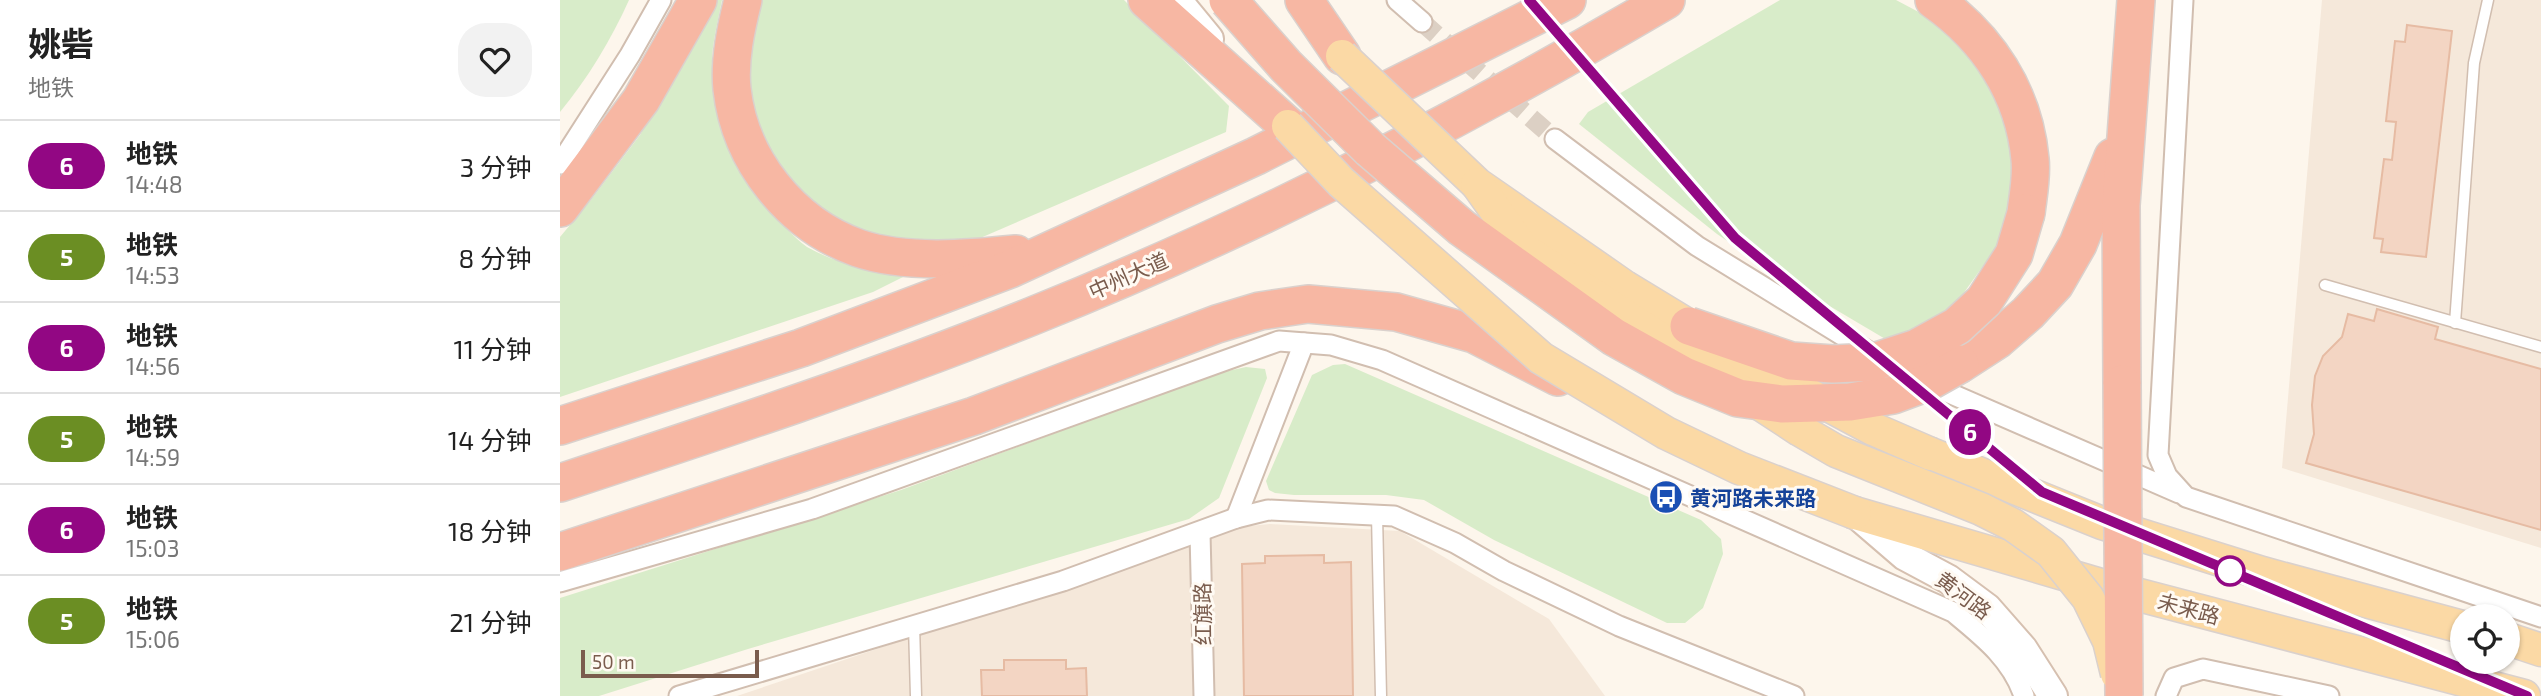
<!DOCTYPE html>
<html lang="zh">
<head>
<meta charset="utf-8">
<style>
  body { margin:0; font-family:"Exo 2","Noto Sans SC",sans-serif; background:#f2f2f2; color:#222; height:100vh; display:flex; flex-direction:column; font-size:26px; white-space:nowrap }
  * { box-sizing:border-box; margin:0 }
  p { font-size:23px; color:#767676 }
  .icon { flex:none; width:38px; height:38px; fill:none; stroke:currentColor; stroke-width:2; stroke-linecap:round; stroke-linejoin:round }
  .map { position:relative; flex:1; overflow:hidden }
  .details { display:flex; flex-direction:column; background:#fff; width:560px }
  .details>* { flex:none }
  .badge { padding:0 14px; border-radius:23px; font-size:24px; line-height:46px }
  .buttons { position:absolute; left:1890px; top:604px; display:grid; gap:14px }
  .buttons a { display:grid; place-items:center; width:70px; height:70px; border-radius:50%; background:#fff; box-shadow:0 2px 5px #0004; font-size:35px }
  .scale { position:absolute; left:21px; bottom:18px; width:178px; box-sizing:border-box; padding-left:7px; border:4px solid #7a5c4d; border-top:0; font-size:19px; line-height:24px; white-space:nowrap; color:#7a5c4d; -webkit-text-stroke:5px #fffaf3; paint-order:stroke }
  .map>.badge { position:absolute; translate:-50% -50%; box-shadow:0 0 0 4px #fff }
  .round { display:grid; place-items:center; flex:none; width:74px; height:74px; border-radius:28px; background:#f2f2f2 }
  .headline { display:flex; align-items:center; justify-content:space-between; height:119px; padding:0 28px }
  h1 { font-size:33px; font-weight:700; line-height:52px }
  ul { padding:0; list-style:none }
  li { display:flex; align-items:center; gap:21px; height:91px; padding:0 28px; border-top:2px solid #e0e0e0 }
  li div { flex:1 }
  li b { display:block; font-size:26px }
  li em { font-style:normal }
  li .badge { min-width:77px; font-weight:700; text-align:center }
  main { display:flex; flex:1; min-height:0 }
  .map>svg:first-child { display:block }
  .residential { fill:#f5e8da }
  .green { fill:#d8ecc9 }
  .building { fill:#f3d5c3; stroke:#e6bba3; stroke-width:2 }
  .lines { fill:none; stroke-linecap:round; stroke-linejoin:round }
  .street-tunnel { stroke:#dcd0c4; stroke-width:19; stroke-dasharray:19 10; stroke-linecap:butt }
  .lane-casing { stroke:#d1beb0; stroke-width:13 }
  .street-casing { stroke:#d1beb0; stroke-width:23 }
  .secondary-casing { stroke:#d6c0b0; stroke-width:32 }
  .primary-casing { stroke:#dad1cd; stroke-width:35 }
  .highway-casing { stroke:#dad1cd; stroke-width:40 }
  .lane { stroke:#fff; stroke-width:10 }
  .street { stroke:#fff; stroke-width:19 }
  .secondary { stroke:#fff; stroke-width:28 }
  .primary { stroke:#fbd9a5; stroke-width:32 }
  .highway { stroke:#f7b7a3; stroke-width:37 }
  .primary-bridge-casing { stroke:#dad1cd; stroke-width:35; stroke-linecap:butt }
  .highway-bridge-casing { stroke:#dad1cd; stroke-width:40; stroke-linecap:butt }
  .primary-bridge { stroke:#fbd9a5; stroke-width:32 }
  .highway-bridge { stroke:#f7b7a3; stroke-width:37 }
  .line-casing { stroke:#fff; stroke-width:16 }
  .line { stroke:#920783; stroke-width:10 }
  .stop-dot { fill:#fff; stroke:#920783; stroke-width:3.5 }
  .labels { text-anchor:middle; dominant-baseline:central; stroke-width:6; stroke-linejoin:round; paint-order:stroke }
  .street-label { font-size:21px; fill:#7a5c4d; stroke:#fffaf3 }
  .transit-label { font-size:21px; font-weight:bold; fill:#164399; stroke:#fffaf3; text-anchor:start }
</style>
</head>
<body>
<main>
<section class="details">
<div class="headline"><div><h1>姚砦</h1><p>地铁</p></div><a class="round"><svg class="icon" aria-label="heart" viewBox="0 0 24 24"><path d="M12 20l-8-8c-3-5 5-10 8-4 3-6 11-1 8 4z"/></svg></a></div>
<ul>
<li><span class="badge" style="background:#920783;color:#fff">6</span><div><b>地铁</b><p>14:48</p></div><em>3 分钟</em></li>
<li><span class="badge" style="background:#6b8e23;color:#fff">5</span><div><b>地铁</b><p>14:53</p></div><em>8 分钟</em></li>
<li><span class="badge" style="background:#920783;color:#fff">6</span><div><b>地铁</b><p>14:56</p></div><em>11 分钟</em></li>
<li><span class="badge" style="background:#6b8e23;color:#fff">5</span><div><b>地铁</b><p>14:59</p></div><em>14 分钟</em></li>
<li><span class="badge" style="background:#920783;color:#fff">6</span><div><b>地铁</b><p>15:03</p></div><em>18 分钟</em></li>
<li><span class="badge" style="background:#6b8e23;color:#fff">5</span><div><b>地铁</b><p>15:06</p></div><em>21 分钟</em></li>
</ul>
</section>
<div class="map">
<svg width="1981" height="696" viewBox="0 0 1981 696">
  <rect width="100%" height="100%" fill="#fdf6ec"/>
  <g class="residential">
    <path d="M1762,0H1981V548L1722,468Z"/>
    <path d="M710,524L840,531L989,619L1045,696H177L679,527Z"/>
  </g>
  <g class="green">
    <path d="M0,0H69C51,40 28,78 0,112Z"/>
    <path d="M155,0H162C158,22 151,46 152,69C153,130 182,189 227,229C233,235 240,242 247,247C277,264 310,270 343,277L313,292L0,397V237L30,201L80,135Z"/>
    <path d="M200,0H564L669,106L666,132L411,242L332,243L257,211L210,156L196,123L189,71L193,13Z"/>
    <path d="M1220,0H1336L1387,27L1429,69L1454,157L1452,198L1438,245L1398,301L1369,322L1327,340L1217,275L1157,234L1019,124L1028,112Z"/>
    <path d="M785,364L1141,520L1161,539L1163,554L1143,608L1125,623H1107L934,540L864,500L826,495H734L715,493L709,490L706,481L752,375L773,365Z"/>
    <path d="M686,367L705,369L707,378L659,498L629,519L188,649L39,696H0V598L341,490L654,374Z"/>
  </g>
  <g class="building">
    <path d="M1847,25L1892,31L1866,257L1821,252L1823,239L1814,238L1824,159L1832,160L1836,122L1826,121L1835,41L1845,42Z"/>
    <path d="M1817,309L1878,327L1875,339L1981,369V530L1746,463L1754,434L1752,405L1755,376L1763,356L1782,337L1788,314L1814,321Z"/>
    <path d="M764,555V563L791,562L793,696H684L682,564L705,563V556Z"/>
    <path d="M444,660H506V669L526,668L527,696H422L421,670H444Z"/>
  </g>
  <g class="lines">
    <path class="street-tunnel" d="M862,22L995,139"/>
    <g class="lane-casing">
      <g id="lane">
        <path d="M1765,285L1981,347"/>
        <path d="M1895,323L1914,63L1928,0"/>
        <path d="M817,515L821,696"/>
        <path d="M354,625L356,696"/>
      </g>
    </g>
    <g class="street-casing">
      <g id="street">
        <path d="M837,0L862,22"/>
        <path d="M1623,0L1598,455L1607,476L1626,497L1981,617"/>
        <path d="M995,139L1137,246L1319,358"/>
        <path d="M0,164L70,55L101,0"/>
        <path d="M1364,382L1619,493"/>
        <path d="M676,518L744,343"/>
        <path d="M640,533L644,696"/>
        <path d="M0,582L252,509L719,341L771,345L822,360L1393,612C1422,636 1452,659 1464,696"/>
        <path d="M119,696L503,581L676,518L708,510L834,516L895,543L944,571L1059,626L1234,696"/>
        <path d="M1606,696L1614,678L1643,669L1769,696"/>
      </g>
    </g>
    <g class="secondary-casing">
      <g id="secondary">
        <path d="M617,0L649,39"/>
        <path d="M1295,513L1345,556L1388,579L1427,608L1463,649L1493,696"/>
      </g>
    </g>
    <g class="primary-casing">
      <g id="primary">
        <path d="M1371,454L1542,523L1702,573L1902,627"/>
        <path d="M1295,513L1541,585L1964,696"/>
        <path d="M1948,639L1981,650"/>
      </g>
    </g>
    <g class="highway-casing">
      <g id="highway">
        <path d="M183,0C176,28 169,60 172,89C180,161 231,224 298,248C344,264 408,259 456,254"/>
        <path d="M587,0L728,126"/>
        <path d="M744,0L782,56"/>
        <path d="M1374,0C1428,38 1464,93 1470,159C1472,177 1468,196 1466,213"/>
        <path d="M0,208L81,100L138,0"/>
        <path d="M1400,364L1437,340L1468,313L1495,284L1518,244L1553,157"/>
        <path d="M1562,384L1561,205L1576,0"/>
        <path d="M0,426L241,348L450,269L696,156L1007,0"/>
        <path d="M0,483C158,431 316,379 470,317C690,229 902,120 1106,0"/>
        <path d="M0,552L414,416L657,324L700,311L748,304L836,312L914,334L998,377"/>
      </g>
    </g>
    <use href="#lane" class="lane"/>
    <use href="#street" class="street"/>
    <use href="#secondary" class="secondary"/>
    <use href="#primary" class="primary"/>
    <use href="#highway" class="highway"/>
    <g class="primary-bridge-casing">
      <g id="primary-bridge">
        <path d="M782,56L917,184L1065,287L1190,363L1311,428L1371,454"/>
        <path d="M728,126L781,182L981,358L1106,433L1179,468L1295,513"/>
        <path d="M917,184L963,249L1240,430L1276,451L1421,509L1453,525L1491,552L1528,598L1549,641L1557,674"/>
      </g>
    </g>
    <g class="highway-bridge-casing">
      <g id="highway-bridge">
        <path d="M668,0L726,66L810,149L902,228L1054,337L1124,376L1178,398L1222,404L1290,402L1333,395L1368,382L1400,364"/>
        <path d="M1129,326L1231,361L1273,364L1314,362L1357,348L1397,326L1424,301L1454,254L1466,213"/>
        <path d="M1562,384L1564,696"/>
      </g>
    </g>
    <use href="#primary-bridge" class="primary-bridge"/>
    <use href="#highway-bridge" class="highway-bridge"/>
  </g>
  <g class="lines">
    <g class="line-casing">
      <path id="line" d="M969,0L1175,238L1482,492L1967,696"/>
    </g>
    <use href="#line" class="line"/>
  </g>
  <defs>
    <g id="bus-disc" transform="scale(1.75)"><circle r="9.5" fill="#1a4fb4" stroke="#fffaf3"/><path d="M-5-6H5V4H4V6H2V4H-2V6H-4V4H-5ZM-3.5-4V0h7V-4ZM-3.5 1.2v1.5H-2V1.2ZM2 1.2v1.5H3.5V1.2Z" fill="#fff"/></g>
  </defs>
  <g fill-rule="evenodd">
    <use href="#bus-disc" x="1106" y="497"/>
  </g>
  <circle class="stop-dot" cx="1670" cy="571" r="14"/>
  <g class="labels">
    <g class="street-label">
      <text transform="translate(568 275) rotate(-24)">中州大道</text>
      <text transform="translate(1404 595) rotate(37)">黄河路</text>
      <text transform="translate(1629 608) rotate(15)">未来路</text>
      <text transform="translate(642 614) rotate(-91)">红旗路</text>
    </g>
    <g class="transit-label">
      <text x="1130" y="497">黄河路未来路</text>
    </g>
  </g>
</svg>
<div class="buttons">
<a><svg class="icon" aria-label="locate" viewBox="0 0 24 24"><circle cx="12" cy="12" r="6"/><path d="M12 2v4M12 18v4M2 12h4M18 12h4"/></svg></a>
</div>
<div class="scale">50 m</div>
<b class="badge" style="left:1410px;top:432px;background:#920783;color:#fff">6</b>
</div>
</main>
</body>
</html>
